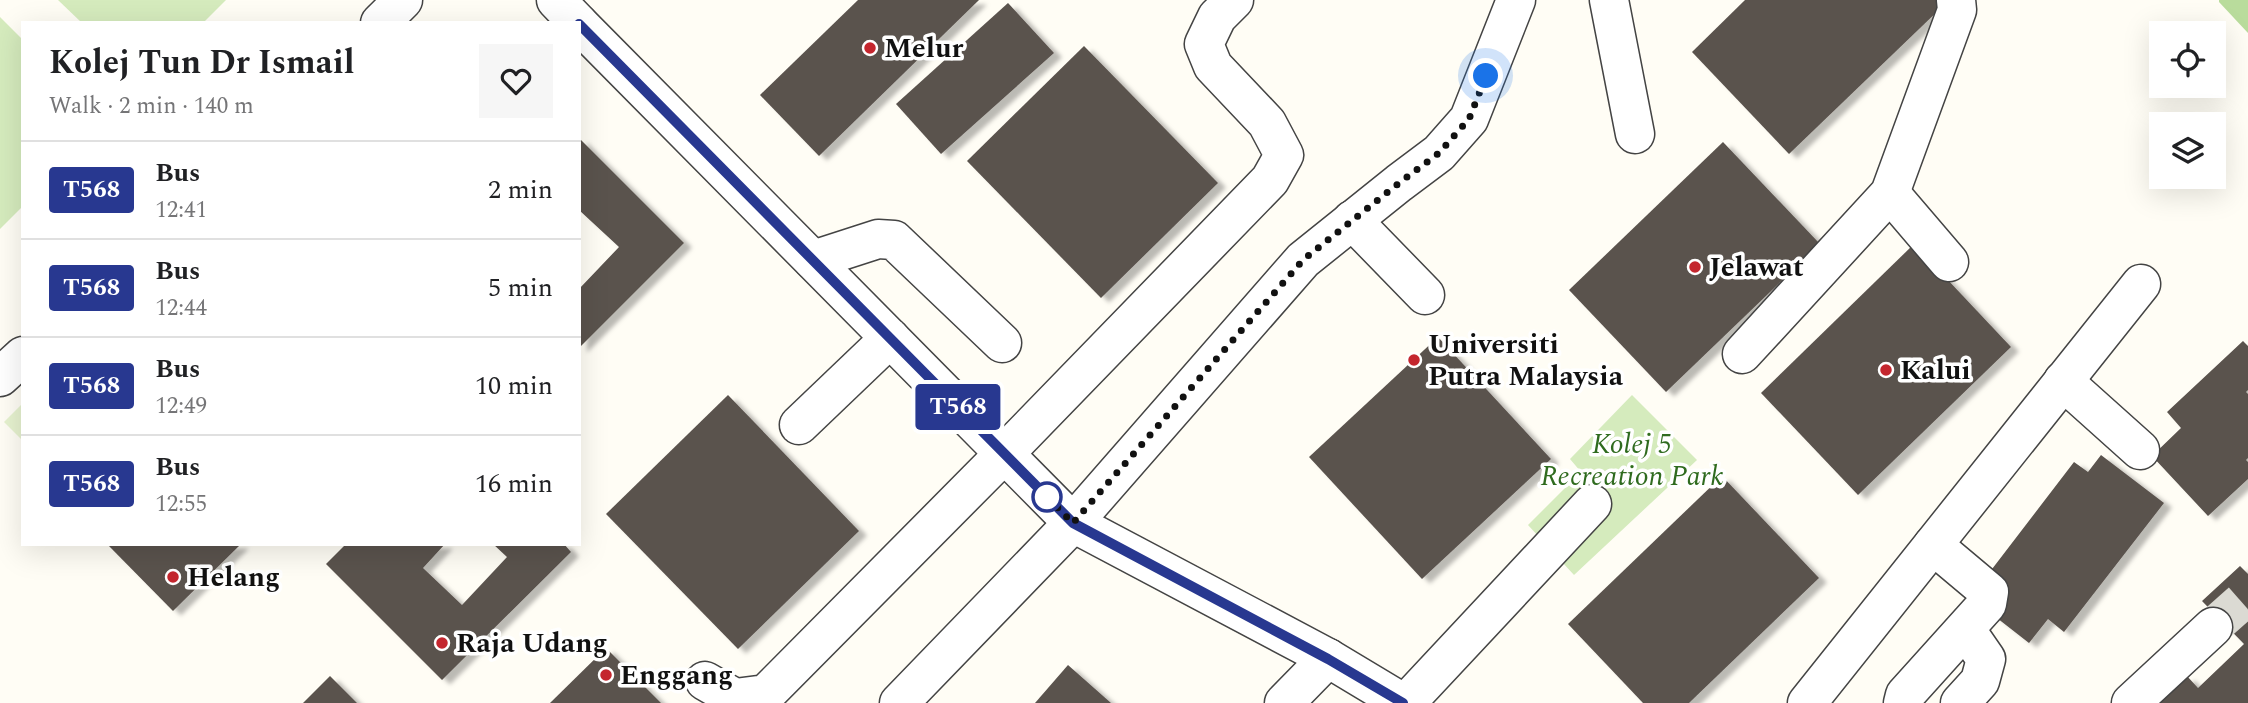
<!DOCTYPE html>
<html lang="en">
<head>
<meta charset="utf-8">
<style>
  body { margin:0; font-family:Spectral,serif; background:#f6f6f6; color:#202124; height:100vh; display:flex; flex-direction:column; font-size:26px; white-space:nowrap }
  * { box-sizing:border-box; margin:0 }
  p { font-size:23px; color:#757577 }
  .icon { flex:none; width:38px; height:38px; fill:none; stroke:currentColor; stroke-width:2; stroke-linecap:round; stroke-linejoin:round }
  .map { position:relative; flex:1; overflow:hidden }
  .panel { position:absolute; left:21px; top:21px; width:560px; height:525px; display:flex; flex-direction:column; background:#fff; border-radius:0px; box-shadow:0 7px 28px #0002 }
  .panel>* { flex:none }
  .badge { padding:0 14px; border-radius:5px; font-size:24px; line-height:46px }
  .buttons { position:absolute; left:2149px; top:21px; display:grid; gap:14px }
  .buttons a { display:grid; place-items:center; width:77px; height:77px; border-radius:0px; background:#fff; box-shadow:0 7px 28px #0002; font-size:35px }
  .you { position:absolute; width:35px; height:35px; margin:-18px; border:5px solid #fff; border-radius:50%; background:#1a73e8; box-shadow:0 0 0 10px #1a73e833 }
  .map>.badge { position:absolute; translate:-50% -50%; box-shadow:0 0 0 4px #fff }
  .round { display:grid; place-items:center; flex:none; width:74px; height:74px; border-radius:0px; background:#f6f6f6 }
  .overview { display:flex; align-items:center; justify-content:space-between; height:119px; padding:0 28px }
  h1 { font-size:33px; font-weight:700; line-height:52px }
  ul { padding:0; list-style:none }
  li { display:flex; align-items:center; gap:21px; height:98px; padding:0 28px; border-top:2px solid #e0e0e0 }
  li div { flex:1 }
  li b { display:block; font-size:26px }
  li em { font-style:normal }
  li .badge { min-width:77px; font-weight:700; text-align:center }
  .map>svg:first-child { display:block }
  .green { fill:#d5ebbd }
  .forest { fill:#b9dc9c }
  .pitch { fill:#e6f2cf }
  .building { fill:#5a524d; filter:url(#shadow) }
  .lines { fill:none; stroke-linecap:round; stroke-linejoin:round }
  .minor-tunnel { stroke:#dbdad3; stroke-width:38; stroke-dasharray:38 19; stroke-linecap:butt }
  .minor-casing { stroke:#444; stroke-width:41 }
  .minor { stroke:#fff; stroke-width:38 }
  .line-casing { stroke:#fff; stroke-width:16 }
  .line { stroke:#283890; stroke-width:10 }
  .walk { stroke:#111; stroke-width:7; stroke-dasharray:0 12.6 }
  .poi-dot { fill:#c4262e; stroke:#fff; stroke-width:2.5 }
  .stop-dot { fill:#fff; stroke:#283890; stroke-width:3.5 }
  .labels { text-anchor:middle; dominant-baseline:central; stroke-width:7; stroke-linejoin:round; paint-order:stroke }
  .poi-label { font-size:28px; font-weight:bold; fill:#111; stroke:#fff; text-anchor:start }
  .park-label { font-size:28px; font-style:italic; fill:#2f6b1f; stroke:#fff }
</style>
</head>
<body>
<div class="map">
<svg width="2248" height="703" viewBox="0 0 2248 703">
  <defs>
    <filter id="shadow"><feDropShadow dx="8" dy="4.5" stdDeviation="2" flood-color="#0004"/></filter>
  </defs>
  <rect width="100%" height="100%" fill="#fffdf5"/>
  <g class="green">
    <path d="M58,0H226L203,23H82Z"/>
    <path d="M0,17L23,40V206L0,229Z"/>
    <path d="M1632,395L1697,460L1574,575L1528,525L1581,472L1570,459Z"/>
  </g>
  <path class="forest" d="M2219,0H2248V33L2219,2Z"/>
  <path class="pitch" d="M23,403V441L4,422Z"/>
  <g class="building">
    <path d="M858,0H979L819,156L760,95Z"/>
    <path d="M1745,0H1937L1943,6L1789,154L1692,52Z"/>
    <path d="M1008,3L1054,53L941,154L896,104Z"/>
    <path d="M1084,46L1218,183L1101,298L967,161Z"/>
    <path d="M579,138L684,243L579,348V289L619,247L579,210Z"/>
    <path d="M1723,142L1820,244L1666,392L1569,290Z"/>
    <path d="M1914,244L2011,347L1858,495L1761,393Z"/>
    <path d="M1438,337L1551,459L1422,579L1309,457Z"/>
    <path d="M2243,341L2248,346V390L2246,392L2248,394V458L2246,460L2248,462V479L2208,516L2152,456L2181,428L2167,412Z"/>
    <path d="M728,395L859,531L738,649L606,514Z"/>
    <path d="M2101,455L2164,503L2064,632L2048,619L2029,643L1988,611L1989,573L2074,462L2088,472Z"/>
    <path d="M1722,476L1819,578L1689,703H1643L1568,624Z"/>
    <path d="M107,544H241L173,611Z"/>
    <path d="M346,544H445L423,568L462,605L507,557L493,544H564L571,552L442,680L326,564Z"/>
    <path d="M2240,566L2248,574V703H2159L2187,676L2198,688L2244,644L2202,601Z"/>
    <path d="M606,648L661,703H550Z"/>
    <path d="M1068,665L1111,703H1035Z"/>
    <path d="M330,676L357,703H303Z"/>
  </g>
  <g class="lines">
    <path class="minor-tunnel" d="M2213,627L2248,596"/>
    <g class="minor-casing">
      <g id="minor">
        <path d="M556,0L578,23"/>
        <path d="M1609,0L1635,134"/>
        <path d="M380,23L403,0"/>
        <path d="M579,24L1073,523L1328,658L1403,703"/>
        <path d="M1890,193L1949,262"/>
        <path d="M1352,220L1425,295"/>
        <path d="M813,260L878,239L894,240L1002,343"/>
        <path d="M1742,354L1890,193L1957,10L1956,0"/>
        <path d="M0,377L23,356"/>
        <path d="M2063,381L2140,450"/>
        <path d="M799,425L890,338"/>
        <path d="M705,681L735,698L766,694L1004,454L1270,180L1284,155L1267,123L1213,66L1204,44L1217,17L1234,0"/>
        <path d="M899,703L1073,523L1303,260L1399,183L1439,153L1469,119L1516,0"/>
        <path d="M1284,703L1328,658"/>
        <path d="M1406,703L1592,504"/>
        <path d="M1807,703L2141,284"/>
        <path d="M1903,703L1905,695L1987,604L1989,592L1933,545"/>
        <path d="M1960,703L1980,681L1986,659L1966,630"/>
        <path d="M2131,703L2213,627"/>
      </g>
    </g>
    <use href="#minor" class="minor"/>
  </g>
  <g class="lines">
    <g class="line-casing">
      <path id="line" d="M579,24L1073,523L1328,659L1403,703"/>
    </g>
    <use href="#line" class="line"/>
    <path class="walk" d="M1047,497L1039,489L1073,523L1303,260L1399,183L1439,153L1469,119L1486,76"/>
  </g>
  <g class="poi-dot">
    <circle cx="870" cy="48" r="7"/>
    <circle cx="1695" cy="267" r="7"/>
    <circle cx="1414" cy="360" r="7"/>
    <circle cx="1886" cy="370" r="7"/>
    <circle cx="173" cy="577" r="7"/>
    <circle cx="442" cy="643" r="7"/>
    <circle cx="606" cy="675" r="7"/>
  </g>
  <circle class="stop-dot" cx="1047" cy="497" r="14"/>
  <g class="labels">
    <g class="poi-label">
      <text x="884" y="48">Melur</text>
      <text x="1709" y="267">Jelawat</text>
      <text x="1428" y="344">Universiti<tspan x="1428" dy="32">Putra Malaysia</tspan></text>
      <text x="1900" y="370">Kalui</text>
      <text x="187" y="577">Helang</text>
      <text x="456" y="643">Raja Udang</text>
      <text x="620" y="675">Enggang</text>
    </g>
    <g class="park-label">
      <text x="1632" y="444">Kolej 5<tspan x="1632" dy="32">Recreation Park</tspan></text>
    </g>
  </g>
</svg>
<div class="buttons">
<a><svg class="icon" aria-label="locate" viewBox="0 0 24 24"><circle cx="12" cy="12" r="6"/><path d="M12 2v4M12 18v4M2 12h4M18 12h4"/></svg></a>
<a><svg class="icon" aria-label="layers" viewBox="0 0 24 24"><path d="M12 4l9 5-9 5-9-5zM3 14l9 5 9-5"/></svg></a>
</div>
<div class="you" style="left:1486px;top:76px"></div>
<b class="badge" style="left:958px;top:407px;background:#283890;color:#fff">T568</b>
<section class="panel">
<div class="overview"><div><h1>Kolej Tun Dr Ismail</h1><p>Walk · 2 min · 140 m</p></div><a class="round"><svg class="icon" aria-label="heart" viewBox="0 0 24 24"><path d="M12 20l-8-8c-3-5 5-10 8-4 3-6 11-1 8 4z"/></svg></a></div>
<ul>
<li><span class="badge" style="background:#283890;color:#fff">T568</span><div><b>Bus</b><p>12:41</p></div><em>2 min</em></li>
<li><span class="badge" style="background:#283890;color:#fff">T568</span><div><b>Bus</b><p>12:44</p></div><em>5 min</em></li>
<li><span class="badge" style="background:#283890;color:#fff">T568</span><div><b>Bus</b><p>12:49</p></div><em>10 min</em></li>
<li><span class="badge" style="background:#283890;color:#fff">T568</span><div><b>Bus</b><p>12:55</p></div><em>16 min</em></li>
</ul>
</section>
</div>
</body>
</html>
